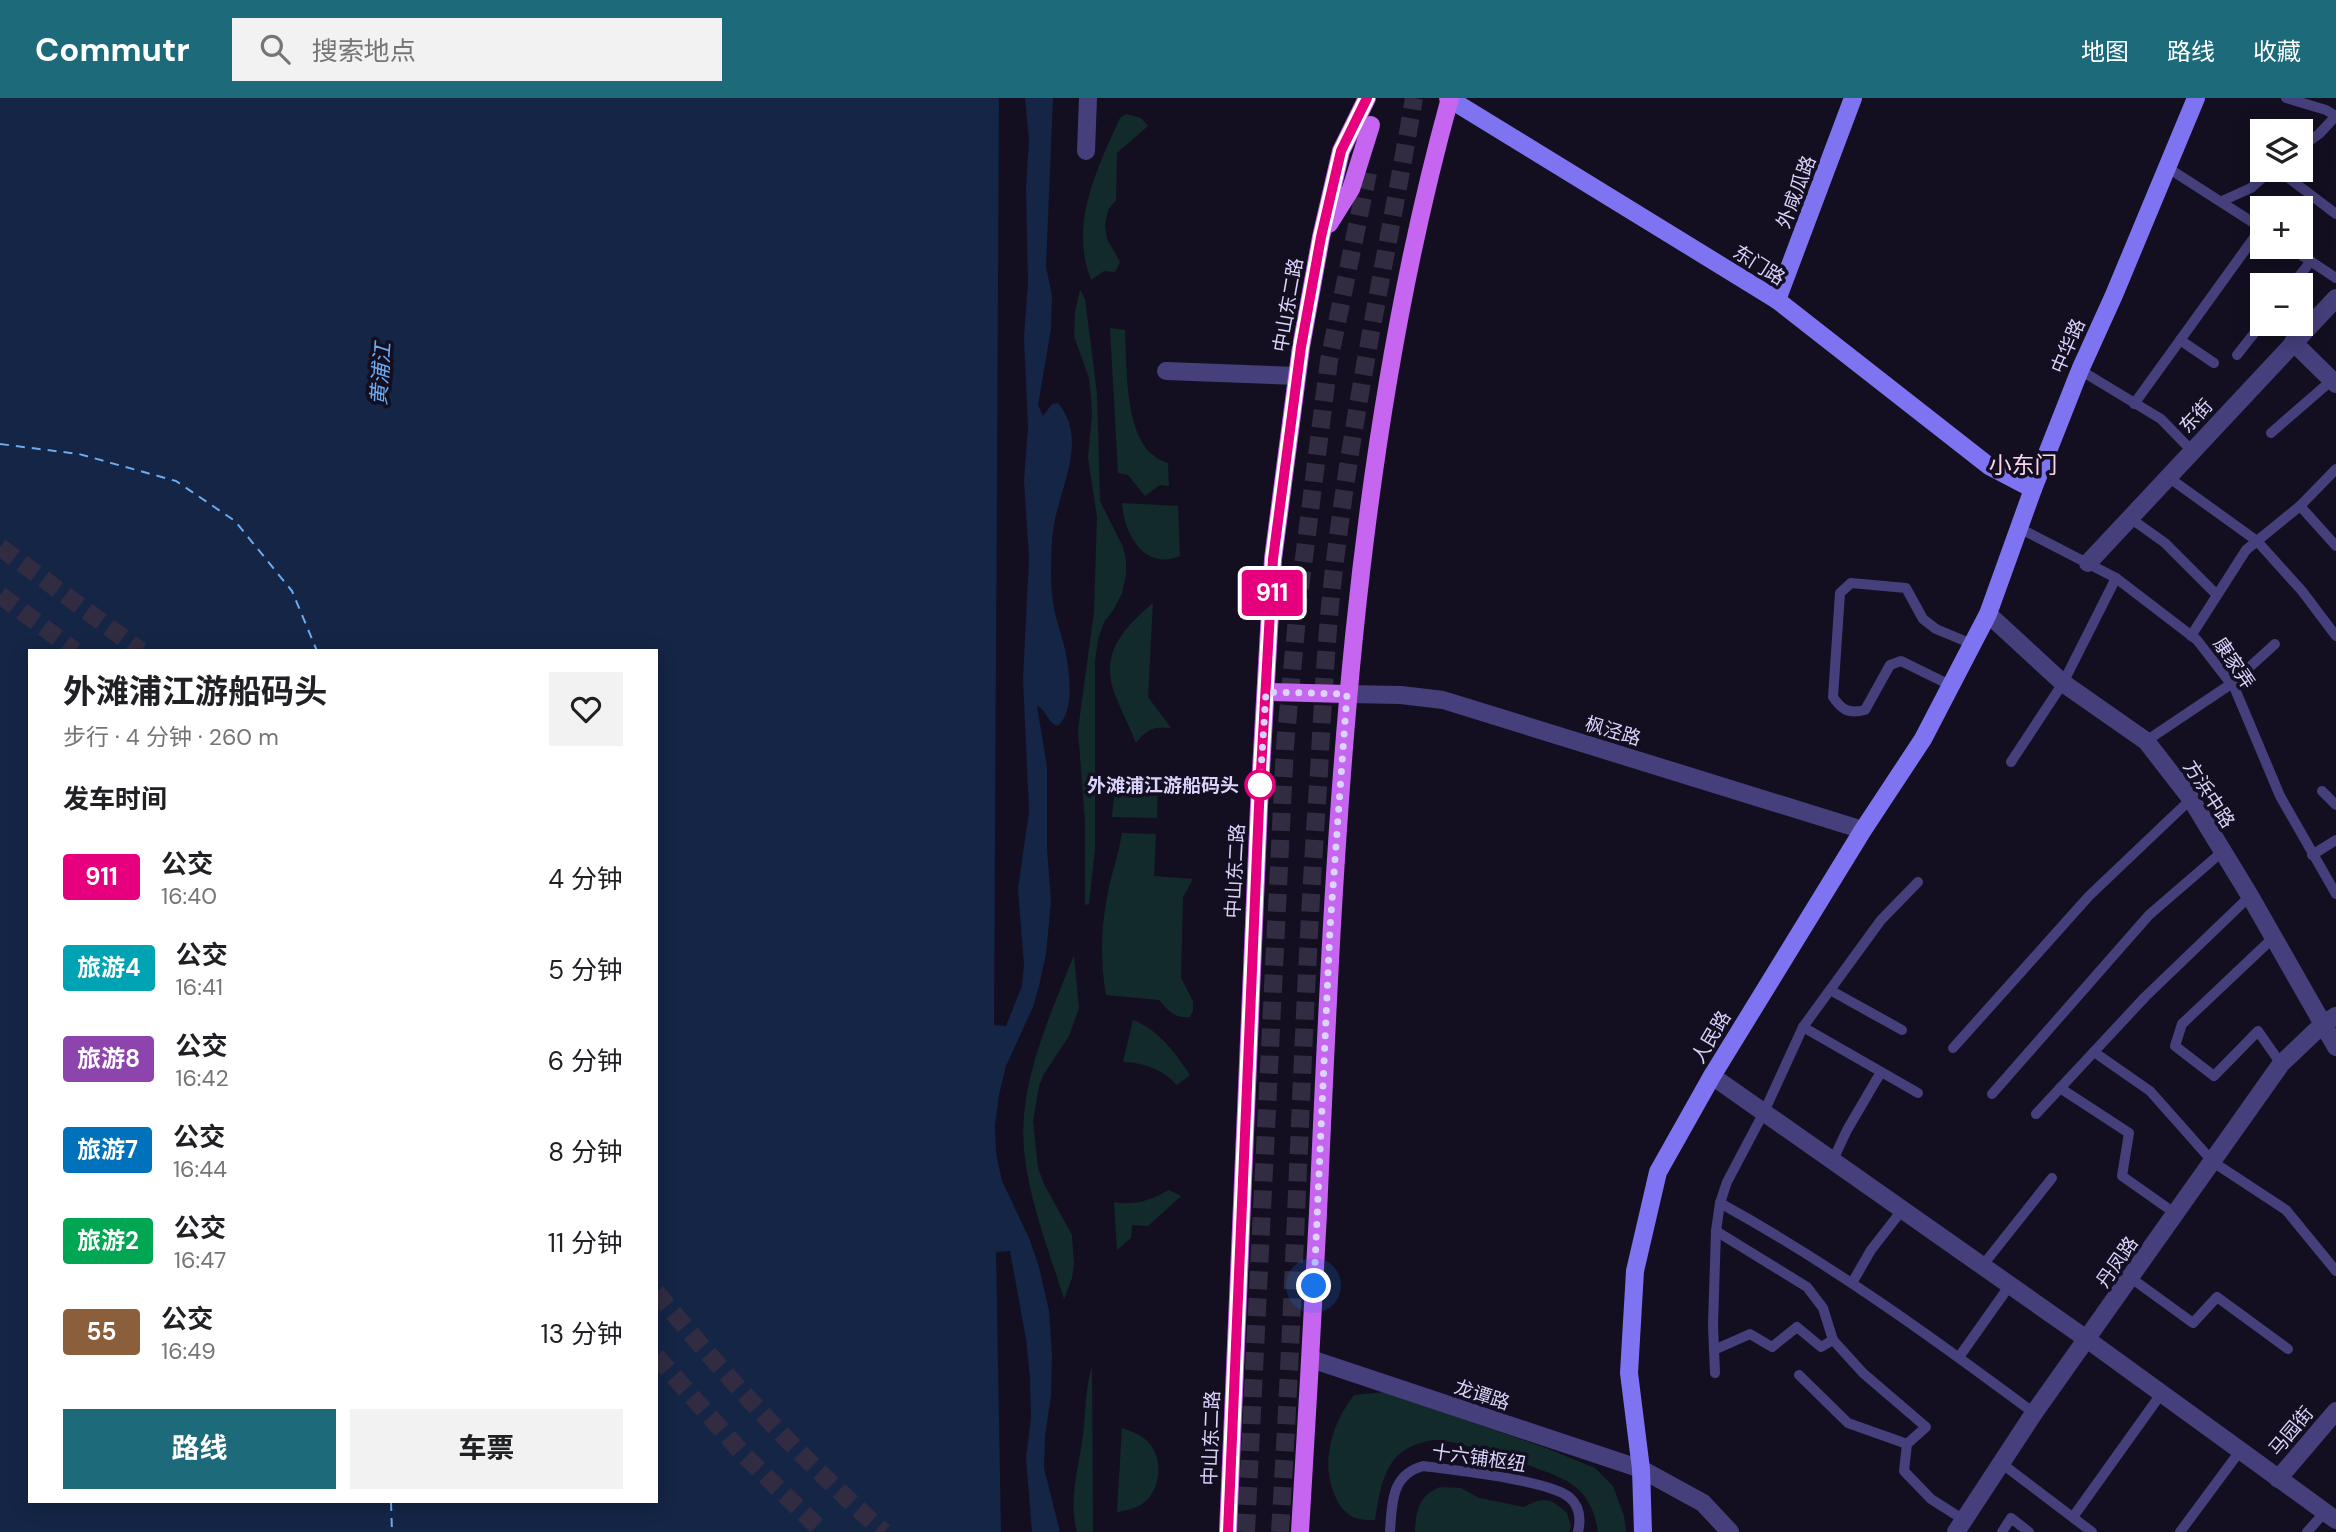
<!DOCTYPE html>
<html lang="zh">
<head>
<meta charset="utf-8">
<style>
  body { margin:0; font-family:"DM Sans","Noto Sans SC",sans-serif; background:#f2f2f2; color:#202124; height:100vh; display:flex; flex-direction:column; font-size:26px; white-space:nowrap }
  * { box-sizing:border-box; margin:0 }
  p { font-size:23px; color:#757577 }
  .icon { flex:none; width:38px; height:38px; fill:none; stroke:currentColor; stroke-width:2; stroke-linecap:round; stroke-linejoin:round }
  .map { position:relative; flex:1; overflow:hidden }
  .details { position:absolute; left:28px; top:551px; width:630px; height:854px; display:flex; flex-direction:column; background:#fff; border-radius:0px; box-shadow:0 4px 18px #0003 }
  .details>* { flex:none }
  .badge { padding:0 14px; border-radius:5px; font-size:24px; line-height:46px }
  .fabs { position:absolute; left:2250px; top:21px; display:grid; gap:14px }
  .fabs a { display:grid; place-items:center; width:63px; height:63px; border-radius:0px; background:#fff; box-shadow:0 4px 18px #0003; font-size:35px }
  .you { position:absolute; width:35px; height:35px; margin:-18px; border:5px solid #fff; border-radius:50%; background:#1a73e8; box-shadow:0 0 0 10px #1a73e833 }
  .map>.badge { position:absolute; translate:-50% -50%; box-shadow:0 0 0 4px #fff }
  h2 { padding:0 35px; font-size:26px; line-height:63px }
  .round { display:grid; place-items:center; flex:none; width:74px; height:74px; border-radius:0px; background:#f2f2f2 }
  .headline { display:flex; align-items:center; justify-content:space-between; height:119px; padding:0 35px }
  h1 { font-size:33px; font-weight:700; line-height:52px }
  .cta { display:flex; gap:14px; margin-top:auto; padding:14px 35px }
  .cta a { flex:1; height:80px; border-radius:0px; background:#1c6a7a; color:#fff; font-size:28px; font-weight:700; line-height:80px; text-align:center }
  .cta a+a { background:#f2f2f2; color:#202124 }
  ul { padding:0; list-style:none }
  li { display:flex; align-items:center; gap:21px; height:91px; padding:0 35px }
  li div { flex:1 }
  li b { display:block; font-size:26px }
  li em { font-style:normal }
  li .badge { min-width:77px; font-weight:700; text-align:center }
  header { display:flex; align-items:center; gap:42px; box-sizing:border-box; height:98px; padding:0 35px; background:#1c6a7a; color:#fff }
  header strong { font-size:33px }
  nav { display:flex; gap:38px; margin-inline-start:auto; font-size:24px }
  .search { width:490px; height:63px; background:#f2f2f2; display:flex; align-items:center; gap:18px; box-sizing:border-box; padding:0 24px; border-radius:0px; color:#757577; font-size:26px }
  .map>svg:first-child { display:block }
  .green { fill:#132a2a }
  .water { fill:#142546; fill-rule:evenodd }
  .pier { fill:#130f21 }
  .lines { fill:none; stroke-linecap:round; stroke-linejoin:round }
  .ferry { stroke:#6babf1; stroke-width:2; stroke-dasharray:9 7; stroke-linecap:butt }
  .secondary-tunnel { stroke:#312c42; stroke-width:18; stroke-dasharray:18 9; stroke-linecap:butt }
  .primary-tunnel { stroke:#312c42; stroke-width:18; stroke-dasharray:18 9; stroke-linecap:butt }
  .lane { stroke:#453f7b; stroke-width:10 }
  .street { stroke:#453f7b; stroke-width:18 }
  .secondary { stroke:#7e74f2; stroke-width:18 }
  .primary { stroke:#c565f0; stroke-width:18 }
  .line-casing { stroke:#fff; stroke-width:16 }
  .line { stroke:#e6007e; stroke-width:10 }
  .walk { stroke:#dad3fb; stroke-width:7; stroke-dasharray:0 12.6 }
  .stop-dot { fill:#fff; stroke:#e6007e; stroke-width:3.5 }
  .labels { text-anchor:middle; dominant-baseline:central; stroke-width:7; stroke-linejoin:round; paint-order:stroke }
  .street-label { font-size:19px; fill:#dad3fb; stroke:#130f21 }
  .stop-label { font-size:19px; font-weight:bold; fill:#dad3fb; stroke:#130f21; text-anchor:end }
  .water-label { font-size:21px; font-style:italic; fill:#6babf1; stroke:#130f21 }
  .quarter-label { font-size:23px; fill:#fbd5eb; stroke:#130f21 }
</style>
</head>
<body>
<header>
<strong>Commutr</strong>
<div class="search"><svg class="icon" aria-label="search" viewBox="0 0 24 24"><circle cx="10" cy="10" r="6"/><path d="M15 15l6 6"/></svg>搜索地点</div>
<nav><a>地图</a><a>路线</a><a>收藏</a></nav>
</header>
<div class="map">
<svg width="2336" height="1434" viewBox="0 0 2336 1434">
  <rect width="100%" height="100%" fill="#130f21"/>
  <g class="green">
    <path d="M1126,16L1141,20L1148,28L1117,55L1116,102L1108,112L1105,127L1107,141L1120,164L1115,174L1104,173L1091,182C1069,126 1097,71 1120,20Z"/>
    <path d="M1080,192L1085,201L1097,295L1100,403L1123,449L1126,462V477L1122,495L1114,511L1104,524L1098,541L1095,564V751L1089,806L1085,807V724L1078,632L1094,514L1097,419L1088,360L1092,317L1091,299L1089,280L1074,238L1075,214Z"/>
    <path d="M1110,230L1125,232C1127,266 1124,334 1153,357C1157,361 1163,363 1168,365L1169,388L1160,387L1145,398L1128,377L1118,375Z"/>
    <path d="M1122,405L1178,408L1180,458C1145,473 1124,437 1122,405Z"/>
    <path d="M1153,505L1148,599L1171,630C1153,628 1147,631 1136,645C1130,629 1122,615 1116,599C1098,556 1123,531 1153,505Z"/>
    <path d="M1115,687L1158,689L1157,720L1112,719Z"/>
    <path d="M1122,735L1156,736L1154,778L1193,781L1183,799L1181,880L1193,903V912L1190,919C1174,921 1168,912 1159,902L1106,897C1100,863 1101,827 1108,794C1112,774 1119,755 1122,735Z"/>
    <path d="M1074,857L1079,910L1069,938L1044,976L1039,988L1033,1023L1038,1070L1044,1086L1072,1137L1074,1166L1072,1180L1064,1201C1047,1145 1018,1076 1024,1017C1029,962 1054,908 1074,857Z"/>
    <path d="M1133,922C1159,932 1175,955 1190,977L1177,987C1162,971 1145,965 1123,964Z"/>
    <path d="M1169,1092L1181,1098L1148,1128L1132,1127L1131,1140L1117,1152L1114,1104C1135,1108 1151,1102 1169,1092Z"/>
    <path d="M1092,1268L1093,1434H1077C1068,1402 1079,1369 1083,1337C1086,1313 1085,1291 1092,1268Z"/>
    <path d="M1385,1294L1546,1350L1595,1370L1613,1388L1624,1418L1626,1434H1598C1595,1413 1588,1397 1570,1385C1556,1374 1455,1342 1437,1342C1426,1342 1411,1347 1402,1354C1382,1369 1379,1399 1375,1422C1370,1422 1364,1422 1359,1421C1350,1419 1342,1412 1338,1404C1319,1369 1330,1328 1354,1297Z"/>
    <path d="M1122,1330C1130,1333 1140,1336 1146,1342C1163,1357 1162,1386 1147,1402C1139,1410 1128,1412 1117,1414Z"/>
    <path d="M1440,1389L1461,1390L1479,1400L1524,1409C1544,1398 1550,1400 1567,1415L1571,1428L1569,1434H1415C1416,1413 1419,1397 1440,1389Z"/>
  </g>
  <path class="water" d="M0,0H1053L1046,169L1052,197L1051,231L1038,307L1043,318L1052,306L1058,305C1092,346 1053,398 1052,444C1051,464 1050,484 1053,504C1055,520 1061,535 1065,551C1069,572 1076,611 1058,628C1048,626 1047,612 1037,608L1047,669V751L1051,803L1046,856L1039,888L1033,909L1006,968L999,997L995,1027L996,1055L1002,1083L1029,1140L1039,1169L1049,1213L1052,1257L1051,1298L1045,1338L1044,1370L1060,1434H0ZM30,553H656V1404H30Z"/>
  <g class="pier">
    <path d="M999,0H1025L1029,42L1026,91L1028,184L1024,239L1028,329L1024,383L1029,460L1023,580L1029,714L1018,791L1024,867L1022,888L1006,928L994,927Z"/>
    <path d="M1010,1153L1026,1241L1030,1280L1031,1319L1026,1360L1032,1434H1001L996,1154Z"/>
  </g>
  <g class="lines">
    <g class="ferry">
      <path d="M0,346L79,356L176,383L235,423L292,493L317,553"/>
      <path d="M391,1404L392,1434"/>
    </g>
    <g class="secondary-tunnel">
      <path d="M0,449L141,553"/>
      <path d="M0,497L75,553"/>
      <path d="M656,1194C726,1279 801,1361 884,1434"/>
      <path d="M656,1258L744,1357L823,1434"/>
    </g>
    <g class="primary-tunnel">
      <path d="M1246,1434L1285,648L1299,499L1329,263L1368,75"/>
      <path d="M1280,1434C1296,1181 1301,927 1319,674C1322,619 1325,563 1330,508C1347,337 1385,169 1414,0"/>
    </g>
    <g class="lane">
      <path d="M2286,0L2326,12L2336,18"/>
      <path d="M2301,49L2319,36L2336,18"/>
      <path d="M2168,70L2263,131"/>
      <path d="M2278,72L2336,116"/>
      <path d="M2222,103L2251,90L2271,72"/>
      <path d="M2289,149L2336,180"/>
      <path d="M2292,187L2311,163"/>
      <path d="M2180,242L2214,265"/>
      <path d="M2237,257L2263,224"/>
      <path d="M2080,272L2161,321L2192,353"/>
      <path d="M2134,306L2261,130"/>
      <path d="M2271,335L2332,282"/>
      <path d="M2168,379L2257,443L2302,493L2336,538"/>
      <path d="M2300,408L2336,448"/>
      <path d="M2130,420L2165,445L2217,497"/>
      <path d="M2019,430L2116,480L2197,542L2235,591L2280,698L2336,796"/>
      <path d="M2191,538L2246,452L2300,408L2336,371"/>
      <path d="M1952,588L1901,563L1890,567L1865,612C1848,616 1842,612 1833,599L1840,495L1851,485L1906,490L1923,521L1936,531L1972,546"/>
      <path d="M2146,643L2231,586L2275,546"/>
      <path d="M2011,664L2063,585L2116,480"/>
      <path d="M2322,693L2336,707"/>
      <path d="M2312,757L2336,742"/>
      <path d="M2274,839L2182,926L2175,948L2214,978L2258,933L2281,966"/>
      <path d="M1830,892L1902,932"/>
      <path d="M1803,929L1918,995"/>
      <path d="M1953,950L2089,798L2191,701"/>
      <path d="M2094,954L2150,993L2213,1064L2286,1112L2336,1173"/>
      <path d="M2060,990L2129,1035L2122,1078L2176,1116"/>
      <path d="M1992,996L2149,817L2222,754"/>
      <path d="M2036,1016L2145,899L2250,798"/>
      <path d="M1833,1062L1847,1032L1881,974"/>
      <path d="M1720,1105C1831,1166 1933,1240 2034,1315"/>
      <path d="M1716,1133L1807,1189L1823,1210L1833,1242L1863,1275L1926,1329L1907,1346L1904,1373L1931,1401L1964,1422"/>
      <path d="M1983,1167L2052,1080"/>
      <path d="M2131,1180L2193,1225L2217,1199L2288,1251"/>
      <path d="M1852,1185L1871,1152L1903,1111"/>
      <path d="M1714,1252L1750,1236L1772,1249L1797,1229L1821,1249L1833,1242"/>
      <path d="M1959,1259L2010,1187"/>
      <path d="M1715,1275L1713,1227L1716,1133L1720,1105L1727,1084L1764,1014L1803,929L1881,822L1918,784"/>
      <path d="M1799,1277L1848,1325L1907,1346"/>
      <path d="M2001,1365L2092,1434"/>
      <path d="M2073,1419L2161,1296"/>
      <path d="M1390,1434C1392,1405 1391,1377 1423,1368C1453,1372 1548,1382 1569,1399C1580,1408 1581,1421 1578,1434"/>
      <path d="M2002,1434L2011,1420L2029,1434"/>
      <path d="M2180,1434L2240,1353"/>
      <path d="M2307,1434L2324,1415"/>
    </g>
    <g class="street">
      <path d="M1086,53L1088,0"/>
      <path d="M2293,244L2336,286"/>
      <path d="M1166,273L1297,278"/>
      <path d="M2088,465L2336,200"/>
      <path d="M1988,516L2063,585L2146,643L2191,701L2250,798L2336,949"/>
      <path d="M1347,596L1401,597L1443,602L1863,732"/>
      <path d="M1712,978L2088,1242L2336,1422"/>
      <path d="M1311,1261L1641,1371L1703,1405L1730,1434"/>
      <path d="M2278,1381L2336,1313"/>
      <path d="M1956,1434L2034,1315L2281,966L2323,926L2336,918"/>
    </g>
    <g class="secondary">
      <path d="M1448,0L1777,202L1989,368L2033,391"/>
      <path d="M1777,202L1853,0"/>
      <path d="M1643,1434L1641,1371L1629,1275L1635,1173L1658,1074L1712,978L1863,732L1923,641L1988,516L2033,391L2080,272L2114,197L2196,0"/>
    </g>
    <g class="primary">
      <path d="M1329,126L1351,91L1371,27"/>
      <path d="M1266,594L1347,596"/>
      <path d="M1228,1434L1259,708L1273,461L1301,249L1321,139L1341,53L1367,0"/>
      <path d="M1300,1434C1306,1328 1313,1221 1318,1115C1335,740 1349,365 1450,0"/>
    </g>
  </g>
  <g class="lines">
    <g class="line-casing">
      <path id="line" d="M1228,1434L1259,708L1273,461L1301,249L1321,139L1341,53L1367,0"/>
    </g>
    <use href="#line" class="line"/>
    <path class="walk" d="M1260,687L1266,594L1347,596L1330,831L1314,1188"/>
  </g>
  <circle class="stop-dot" cx="1260" cy="687" r="14"/>
  <g class="labels">
    <g class="street-label">
      <text transform="translate(1796 94) rotate(-69)">外咸瓜路</text>
      <text transform="translate(1759 167) rotate(32)">东门路</text>
      <text transform="translate(1288 207) rotate(-80)">中山东二路</text>
      <text transform="translate(2068 248) rotate(-67)">中华路</text>
      <text transform="translate(2196 318) rotate(-47)">东街</text>
      <text transform="translate(2234 565) rotate(56)">康家弄</text>
      <text transform="translate(1613 633) rotate(17)">枫泾路</text>
      <text transform="translate(2209 696) rotate(57)">方浜中路</text>
      <text transform="translate(1235 773) rotate(-87)">中山东二路</text>
      <text transform="translate(1711 939) rotate(-59)">人民路</text>
      <text transform="translate(2117 1164) rotate(-55)">丹凤路</text>
      <text transform="translate(1482 1297) rotate(18)">龙谭路</text>
      <text transform="translate(2291 1333) rotate(-50)">马园街</text>
      <text transform="translate(1211 1340) rotate(-88)">中山东二路</text>
      <text transform="translate(1479 1360) rotate(8)">十六铺枢纽</text>
    </g>
    <g class="stop-label">
      <text x="1239" y="687">外滩浦江游船码头</text>
    </g>
    <g class="water-label">
      <text transform="translate(381 276) rotate(-86)">黄浦江</text>
    </g>
    <g class="quarter-label">
      <text x="2023" y="367">小东门</text>
    </g>
  </g>
</svg>
<div class="fabs">
<a><svg class="icon" aria-label="layers" viewBox="0 0 24 24"><path d="M12 4l9 5-9 5-9-5zM3 14l9 5 9-5"/></svg></a>
<a>+</a>
<a>−</a>
</div>
<div class="you" style="left:1314px;top:1188px"></div>
<b class="badge" style="left:1272px;top:495px;background:#e6007e;color:#fff">911</b>
<section class="details">
<div class="headline"><div><h1>外滩浦江游船码头</h1><p>步行 · 4 分钟 · 260 m</p></div><a class="round"><svg class="icon" aria-label="heart" viewBox="0 0 24 24"><path d="M12 20l-8-8c-3-5 5-10 8-4 3-6 11-1 8 4z"/></svg></a></div>
<h2>发车时间</h2>
<ul>
<li><span class="badge" style="background:#e6007e;color:#fff">911</span><div><b>公交</b><p>16:40</p></div><em>4 分钟</em></li>
<li><span class="badge" style="background:#00a3b4;color:#fff">旅游4</span><div><b>公交</b><p>16:41</p></div><em>5 分钟</em></li>
<li><span class="badge" style="background:#8e44ad;color:#fff">旅游8</span><div><b>公交</b><p>16:42</p></div><em>6 分钟</em></li>
<li><span class="badge" style="background:#0072bc;color:#fff">旅游7</span><div><b>公交</b><p>16:44</p></div><em>8 分钟</em></li>
<li><span class="badge" style="background:#00a651;color:#fff">旅游2</span><div><b>公交</b><p>16:47</p></div><em>11 分钟</em></li>
<li><span class="badge" style="background:#8b5e3c;color:#fff">55</span><div><b>公交</b><p>16:49</p></div><em>13 分钟</em></li>
</ul>
<div class="cta"><a>路线</a><a>车票</a></div>
</section>
</div>
</body>
</html>
